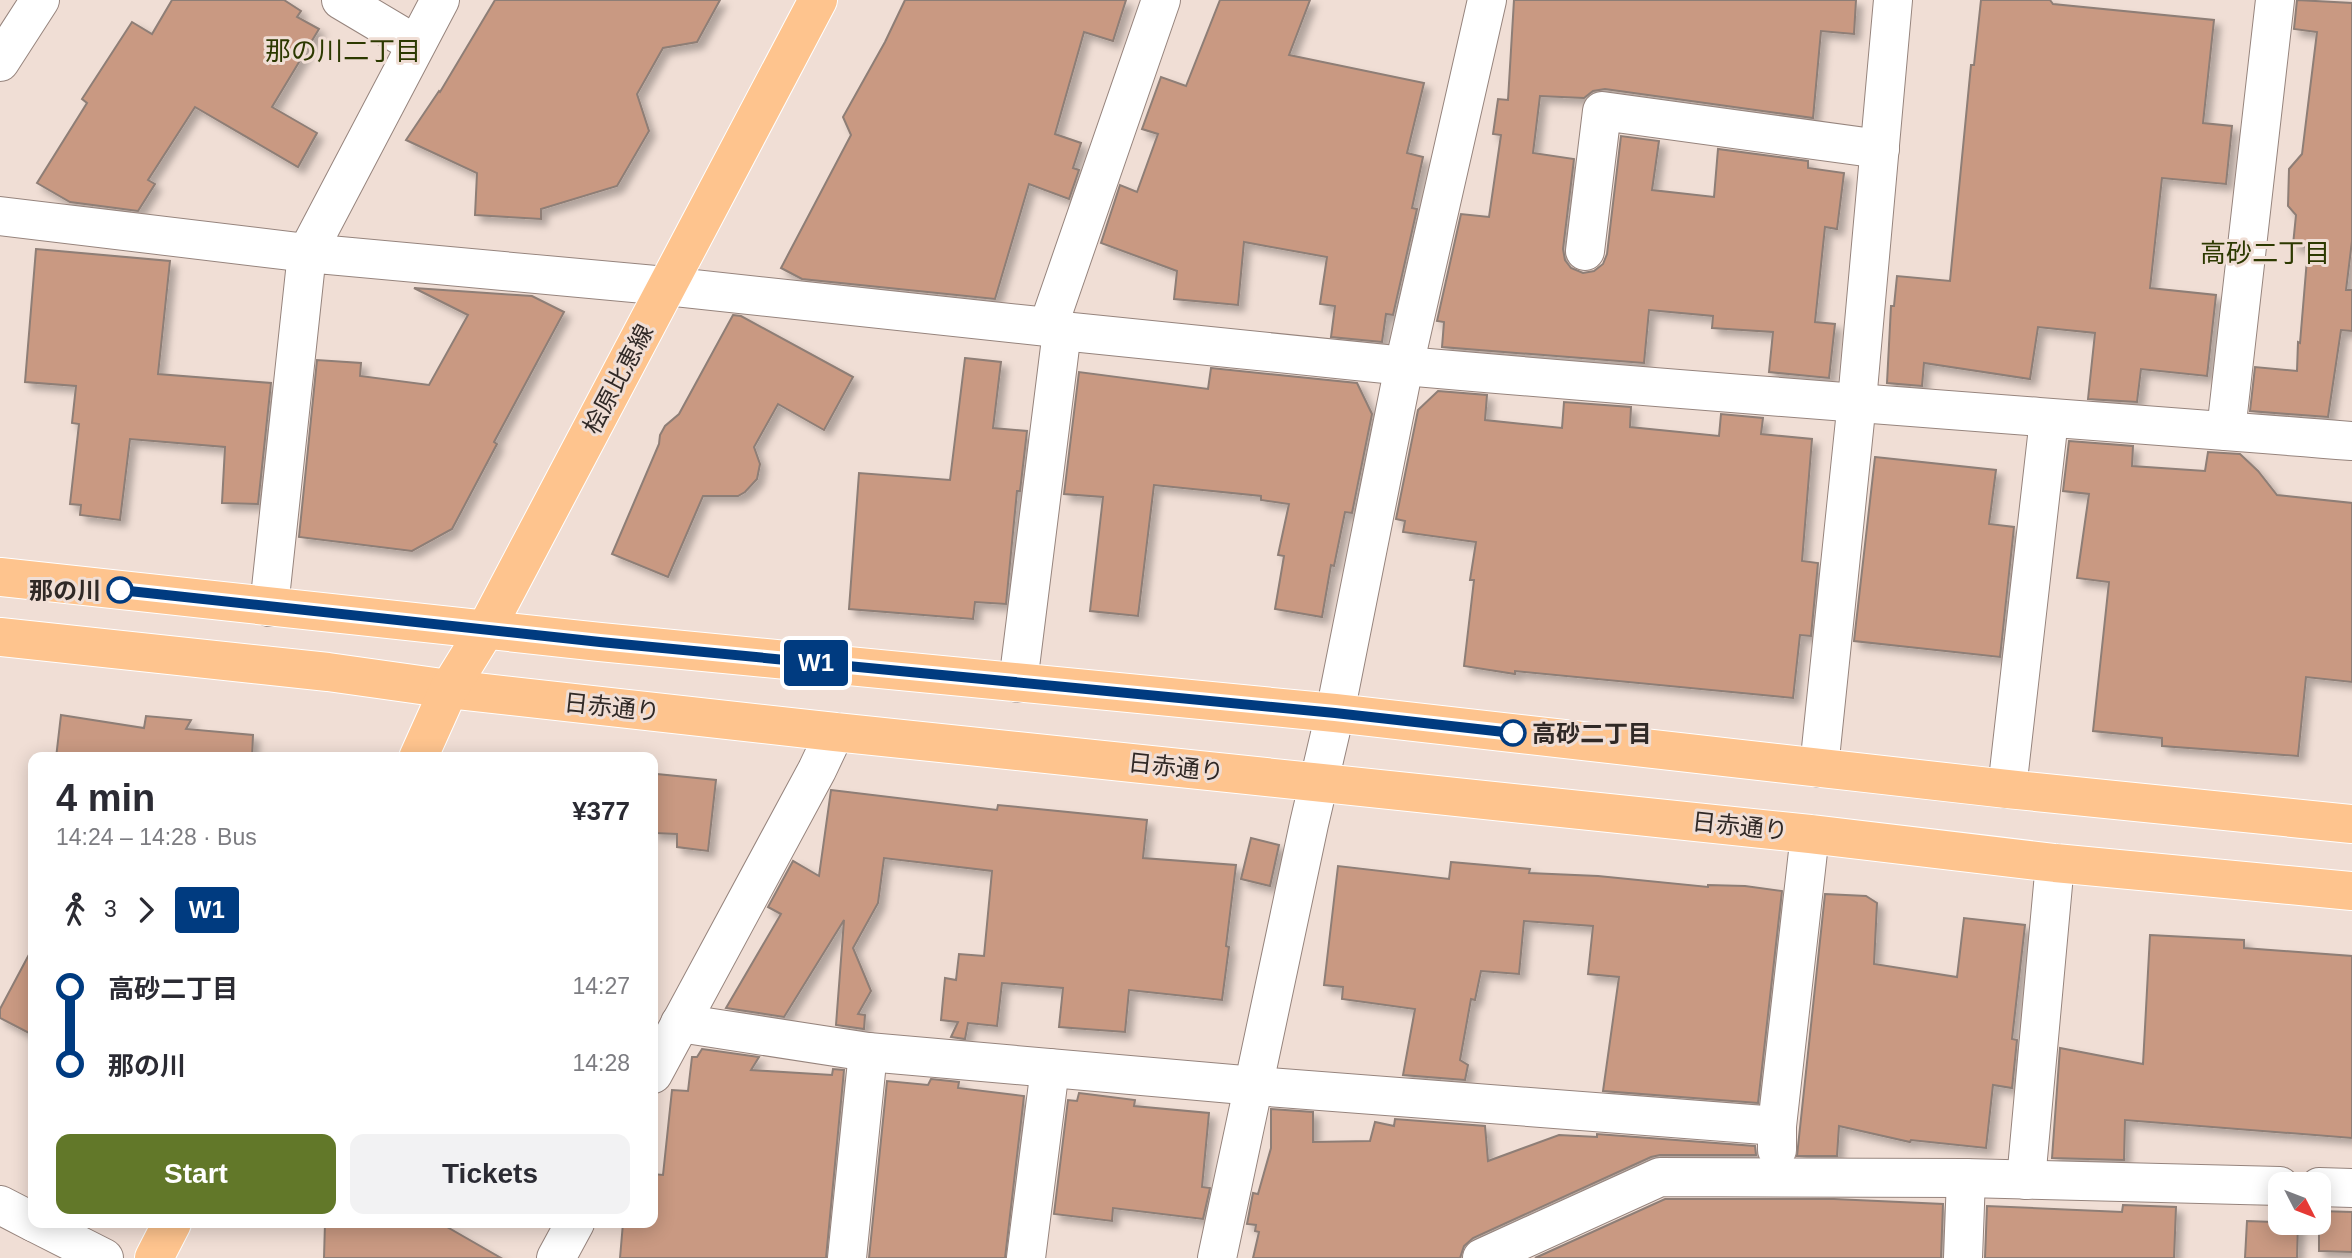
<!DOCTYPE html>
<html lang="en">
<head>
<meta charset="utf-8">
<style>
  body { margin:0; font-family:Arial,"Noto Sans JP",sans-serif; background:#f2f2f3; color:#2b2b33; height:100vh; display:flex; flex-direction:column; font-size:26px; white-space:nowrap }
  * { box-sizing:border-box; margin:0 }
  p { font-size:23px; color:#7c7c81 }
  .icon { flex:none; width:38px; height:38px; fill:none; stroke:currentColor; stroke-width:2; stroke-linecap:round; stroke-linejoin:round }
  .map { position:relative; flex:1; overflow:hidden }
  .side { position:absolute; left:28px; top:752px; width:630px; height:476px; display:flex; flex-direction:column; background:#fff; border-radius:14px; box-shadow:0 4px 18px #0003 }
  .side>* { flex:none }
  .badge { padding:0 14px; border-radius:5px; font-size:24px; line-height:46px }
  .needle { width:46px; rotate:132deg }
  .tools { position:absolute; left:2268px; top:1172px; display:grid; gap:14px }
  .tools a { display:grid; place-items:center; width:63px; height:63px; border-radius:14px; background:#fff; box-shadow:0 4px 18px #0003; font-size:35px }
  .map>.badge { position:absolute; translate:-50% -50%; box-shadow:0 0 0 4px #fff }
  .legs { display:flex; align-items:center; gap:10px; height:77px; padding:0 28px; font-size:23px }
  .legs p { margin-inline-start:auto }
  .overview { display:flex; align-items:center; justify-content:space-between; height:119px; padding:0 28px }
  h1 { font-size:38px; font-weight:800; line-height:52px }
  .cta { display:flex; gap:14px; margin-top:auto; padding:14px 28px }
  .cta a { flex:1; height:80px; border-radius:14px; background:#627829; color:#fff; font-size:28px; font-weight:800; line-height:80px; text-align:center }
  .cta a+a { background:#f2f2f3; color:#2b2b33 }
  ul { padding:0 28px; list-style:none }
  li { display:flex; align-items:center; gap:24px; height:77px; font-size:26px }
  li i { display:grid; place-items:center; width:10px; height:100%; margin:0 9px; background:currentColor }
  li i::after { content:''; width:18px; height:18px; margin:-9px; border:5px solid; border-radius:50%; background:#fff }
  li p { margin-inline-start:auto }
  li:first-child i { background:linear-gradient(#0000 50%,currentColor 0) }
  li:last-child i { background:linear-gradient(currentColor 50%,#0000 0) }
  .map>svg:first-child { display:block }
  .building { fill:#c99982; stroke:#8e7e76; stroke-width:2; filter:url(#shadow) }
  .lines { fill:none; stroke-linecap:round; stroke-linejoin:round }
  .minor-casing { stroke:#96847d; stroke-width:40 }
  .major-casing { stroke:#fff; stroke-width:40 }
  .minor { stroke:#fff; stroke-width:38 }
  .major { stroke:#fec48e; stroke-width:38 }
  .line-1-casing { stroke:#fff; stroke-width:16 }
  .line-1 { stroke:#003b80; stroke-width:10 }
  .stop-1-dot { fill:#fff; stroke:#003b80; stroke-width:3.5 }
  .labels { text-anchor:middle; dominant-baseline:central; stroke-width:6; stroke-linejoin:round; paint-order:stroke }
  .street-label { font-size:24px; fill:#302926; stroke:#f0ded5 }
  .stop-label { font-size:24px; font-weight:bold; fill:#302926; stroke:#f0ded5; text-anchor:end }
  .neighbourhood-label { font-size:26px; fill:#2c3900; stroke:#f0ded5 }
</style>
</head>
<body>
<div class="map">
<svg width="2352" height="1258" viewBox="0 0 2352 1258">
  <defs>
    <filter id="shadow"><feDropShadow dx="6" dy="6" stdDeviation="3.5" flood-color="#0004"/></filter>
  </defs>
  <rect width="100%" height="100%" fill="#f0ded5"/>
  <g class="building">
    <path d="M172,0H284L301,11L297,17L319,29L272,107L317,133L298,167L195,107L148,180L155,184L138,211L70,202L37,183L87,103L82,99L132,22L152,34Z"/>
    <path d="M495,0H720L697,42L663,48L637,94L649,131L617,186L541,209V219L475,215L477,173L406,140L439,91L440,92Z"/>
    <path d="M905,0H1126L1113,41L1084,32L1055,134L1081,143L1073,168L1079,170L1069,199L1029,184L995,299L802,279L781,268L851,135L843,117L885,42Z"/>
    <path d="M1220,0H1310L1289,55L1424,83L1407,153L1423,157L1412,208L1417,209L1393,315L1386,314L1382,342L1331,337L1335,306L1320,304L1327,257L1244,242L1238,305L1174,299L1177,271L1101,243L1120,185L1137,192L1158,134L1142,129L1161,77L1186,86Z"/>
    <path d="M1514,0H1856L1854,34L1821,31L1813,118L1605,89L1593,91L1584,98L1540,96L1533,153L1574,159L1563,249L1565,260L1571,268L1583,273L1594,271L1603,264L1607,254L1621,136L1659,141L1652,190L1714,197L1718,149L1808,161V168L1844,173L1837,229L1825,227L1815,322L1835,324L1829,378L1769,372L1773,332L1712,328L1713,316L1649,310L1644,363L1442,347L1444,322L1437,321L1461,214L1489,217L1501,135L1493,134L1498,99L1508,100Z"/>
    <path d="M1981,0H2050L2053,4L2214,20L2203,123L2232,126L2226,184L2162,178L2150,288L2216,295L2207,376L2141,369L2137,402L2088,399L2095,333L2038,327L2030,379L1924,363L1922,386L1887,383L1891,306H1894L1897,276L1950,281L1971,65H1974Z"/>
    <path d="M2297,0L2352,3V241L2346,290H2352V331L2341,330L2328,417L2250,411L2255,367L2297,371L2298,342L2300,343L2308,247L2293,245L2296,215L2288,206L2289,169L2302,154L2317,32L2294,29Z"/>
    <path d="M36,249L170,261L158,374L271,383L258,504L222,503L225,447L130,439L120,520L80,515L81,505L70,504L79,424L72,423L76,386L25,382Z"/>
    <path d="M414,288L532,296L564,312L494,442L497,444L452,529L412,551L299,537L317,360L361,363L360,376L429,385L468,315Z"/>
    <path d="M733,315L741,316L853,377L824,430L778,404L754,447L760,464L757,479L745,492L738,496H703L668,577L612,554L659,444L660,435L665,426L679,414Z"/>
    <path d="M965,358L1001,362L993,428L1027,431L1020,491H1017L1006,604L975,602L973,619L849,609L859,473L950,480Z"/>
    <path d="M1211,368L1357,383L1372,414L1352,513L1345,512L1334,566L1331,565L1322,617L1275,609L1284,556L1278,555L1289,504L1261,500V496L1154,485L1138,616L1090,611L1103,497L1064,494L1079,372L1208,389Z"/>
    <path d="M1438,391L1487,395L1485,420L1562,428L1564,402L1631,407L1630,427L1719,436L1721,414L1763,418L1761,434L1812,439L1802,561L1818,563L1811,636L1800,635L1793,698L1515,671V674L1464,666L1474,580H1470L1476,542L1403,532L1405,521L1396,519L1418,410Z"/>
    <path d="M2069,441L2133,446L2132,466L2205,471L2208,452L2240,454L2258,471L2277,495L2352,503V682L2306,677L2298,756L2162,746V738L2093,731L2109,582L2077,578L2089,494L2063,491Z"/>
    <path d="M1875,457L1996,470L1989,524L2014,527L2000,657L1854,641Z"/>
    <path d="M61,715L144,728L146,716L191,720L186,729L253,735L252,758H56Z"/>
    <path d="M657,774L716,780L708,851L677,847V834L653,833Z"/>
    <path d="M831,790L997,810L998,805L1147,820L1143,858L1236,865L1226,946L1229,947L1222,1000L1129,990L1125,1032L1059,1027L1063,988L1002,983L997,1026L968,1023L965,1039L951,1037L958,1022L941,1020L945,978L956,980L959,954L984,956L992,871L884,858L878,903L853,948L871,991L858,1014L865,1015L864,1029L836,1025L844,920L784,1017L726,1008L781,914L768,907L793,861L819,876Z"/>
    <path d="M1251,838L1279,845L1270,886L1241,879Z"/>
    <path d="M1451,862L1530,869L1529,873L1598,876L1708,887V885L1745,886L1782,891L1758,1103L1603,1091L1619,977L1588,974L1593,926L1524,921L1519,974L1481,971L1475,1000L1471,999L1460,1060L1468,1065L1465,1080L1403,1075L1415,1009L1342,999L1343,987L1324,985L1338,866L1449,879Z"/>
    <path d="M1825,894L1866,896L1877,903L1874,964L1957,977L1964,918L2025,925L2012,1039L2017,1040L2012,1088L1993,1085L1986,1148L1911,1140L1910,1142L1839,1126L1837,1156H1797Z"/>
    <path d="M2150,935L2244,940V948L2352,956V1138L2125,1120L2124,1160L2052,1158L2060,1048L2143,1064Z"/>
    <path d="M33,947V1035L0,1018V1009Z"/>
    <path d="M702,1049L759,1057L751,1070L832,1075L833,1069L844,1070L826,1258H620L623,1223H653V1174L663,1175L672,1090L688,1091L692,1057H697Z"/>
    <path d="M931,1079L959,1082L958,1088L1024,1096L1005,1258H869L887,1081L928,1085Z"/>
    <path d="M1079,1093L1135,1100L1134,1106L1209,1113L1202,1187L1210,1188L1203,1219L1113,1208L1112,1221L1054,1214L1068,1100L1077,1101Z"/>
    <path d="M1271,1109L1313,1112V1142L1370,1141L1375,1122L1394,1126L1395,1119L1485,1126L1488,1161L1559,1135L1597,1137V1134L1755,1146L1756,1155H1660L1651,1157L1473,1238L1464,1246L1460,1258H1253L1259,1232L1255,1231L1256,1225L1247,1224L1253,1193L1258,1194L1271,1148Z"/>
    <path d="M1665,1199H1834L1943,1204L1941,1258H1535Z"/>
    <path d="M2123,1205L2176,1207L2174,1258H1985L1987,1206L2122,1212Z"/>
    <path d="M2319,1211L2352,1212V1252L2319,1251Z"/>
    <path d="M2247,1221L2298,1223L2297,1258H2245Z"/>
    <path d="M325,1223H440L501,1258H324Z"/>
  </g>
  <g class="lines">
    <g class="minor-casing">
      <g id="minor">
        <path d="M341,0L415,44"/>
        <path d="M0,62L40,0"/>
        <path d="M0,216L307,253L440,0"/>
        <path d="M1585,251L1602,111L1880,149"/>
        <path d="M1048,327L1161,0"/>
        <path d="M2226,431L2275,0"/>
        <path d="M269,607L307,253L666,286L1048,327L1062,331C1176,342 1291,355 1405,366C1720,394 2036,416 2352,441"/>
        <path d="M1018,683L1062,331"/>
        <path d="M1819,768L1857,401L1893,0"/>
        <path d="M2007,789L2049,419"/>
        <path d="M680,1023L868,1052L1255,1086L1777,1126"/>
        <path d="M653,1074L817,770L835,732"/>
        <path d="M1777,1150V1126L1810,834"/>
        <path d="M2026,1180L2055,863"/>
        <path d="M2319,1187L2352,1188"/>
        <path d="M0,1205L33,1222"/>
        <path d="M35,1223L104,1258"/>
        <path d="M556,1258L575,1223"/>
        <path d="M847,1258L868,1052"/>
        <path d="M1026,1258L1050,1068"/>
        <path d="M1217,1258L1309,824L1335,713L1404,366L1487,0"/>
        <path d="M1482,1258L1660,1177L1966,1178L2280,1186"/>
        <path d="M1963,1258L1966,1178"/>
      </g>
    </g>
    <g class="major-casing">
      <g id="major">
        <path d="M0,577L600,642L1335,713L2007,789L2352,824"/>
        <path d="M0,637L328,672L449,689L835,732L1810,834L2055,863L2352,891"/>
        <path d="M418,758L449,689L486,629L818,0"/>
        <path d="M154,1258L172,1223"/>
      </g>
    </g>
    <use href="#minor" class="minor"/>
    <use href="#major" class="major"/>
  </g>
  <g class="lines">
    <g class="line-1-casing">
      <path id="line-1" d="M120,590L600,642L1335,713L1513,733"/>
    </g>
    <use href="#line-1" class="line-1"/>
  </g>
  <g class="stop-1-dot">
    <circle cx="120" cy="590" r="12"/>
    <circle cx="1513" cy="733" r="12"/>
  </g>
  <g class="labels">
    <g class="street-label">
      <text transform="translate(618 379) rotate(-62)">桧原比恵線</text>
      <text transform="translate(612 707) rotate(6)">日赤通り</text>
      <text transform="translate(1176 767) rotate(6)">日赤通り</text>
      <text transform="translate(1740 826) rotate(6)">日赤通り</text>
    </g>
    <g class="stop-label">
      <text x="101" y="590">那の川</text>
      <text x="1532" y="733" text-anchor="start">高砂二丁目</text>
    </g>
    <g class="neighbourhood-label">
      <text x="343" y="51">那の川二丁目</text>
      <text x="2265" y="253">高砂二丁目</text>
    </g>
  </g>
</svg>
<div class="tools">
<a><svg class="needle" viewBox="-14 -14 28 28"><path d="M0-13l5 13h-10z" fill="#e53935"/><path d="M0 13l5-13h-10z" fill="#7c7c81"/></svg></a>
</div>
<b class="badge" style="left:816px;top:663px;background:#003b80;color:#fff">W1</b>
<section class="side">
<div class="overview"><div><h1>4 min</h1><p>14:24 – 14:28 · Bus</p></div><b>¥377</b></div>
<div class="legs"><svg class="icon" aria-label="walk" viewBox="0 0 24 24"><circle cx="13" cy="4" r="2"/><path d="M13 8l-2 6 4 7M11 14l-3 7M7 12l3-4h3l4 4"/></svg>3<svg class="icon" aria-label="forward" viewBox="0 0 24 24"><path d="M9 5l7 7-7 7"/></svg><b class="badge" style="background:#003b80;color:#fff">W1</b></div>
<ul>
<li><i style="color:#003b80"></i><b>高砂二丁目</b><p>14:27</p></li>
<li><i style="color:#003b80"></i><b>那の川</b><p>14:28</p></li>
</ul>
<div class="cta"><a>Start</a><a>Tickets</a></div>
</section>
</div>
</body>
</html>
